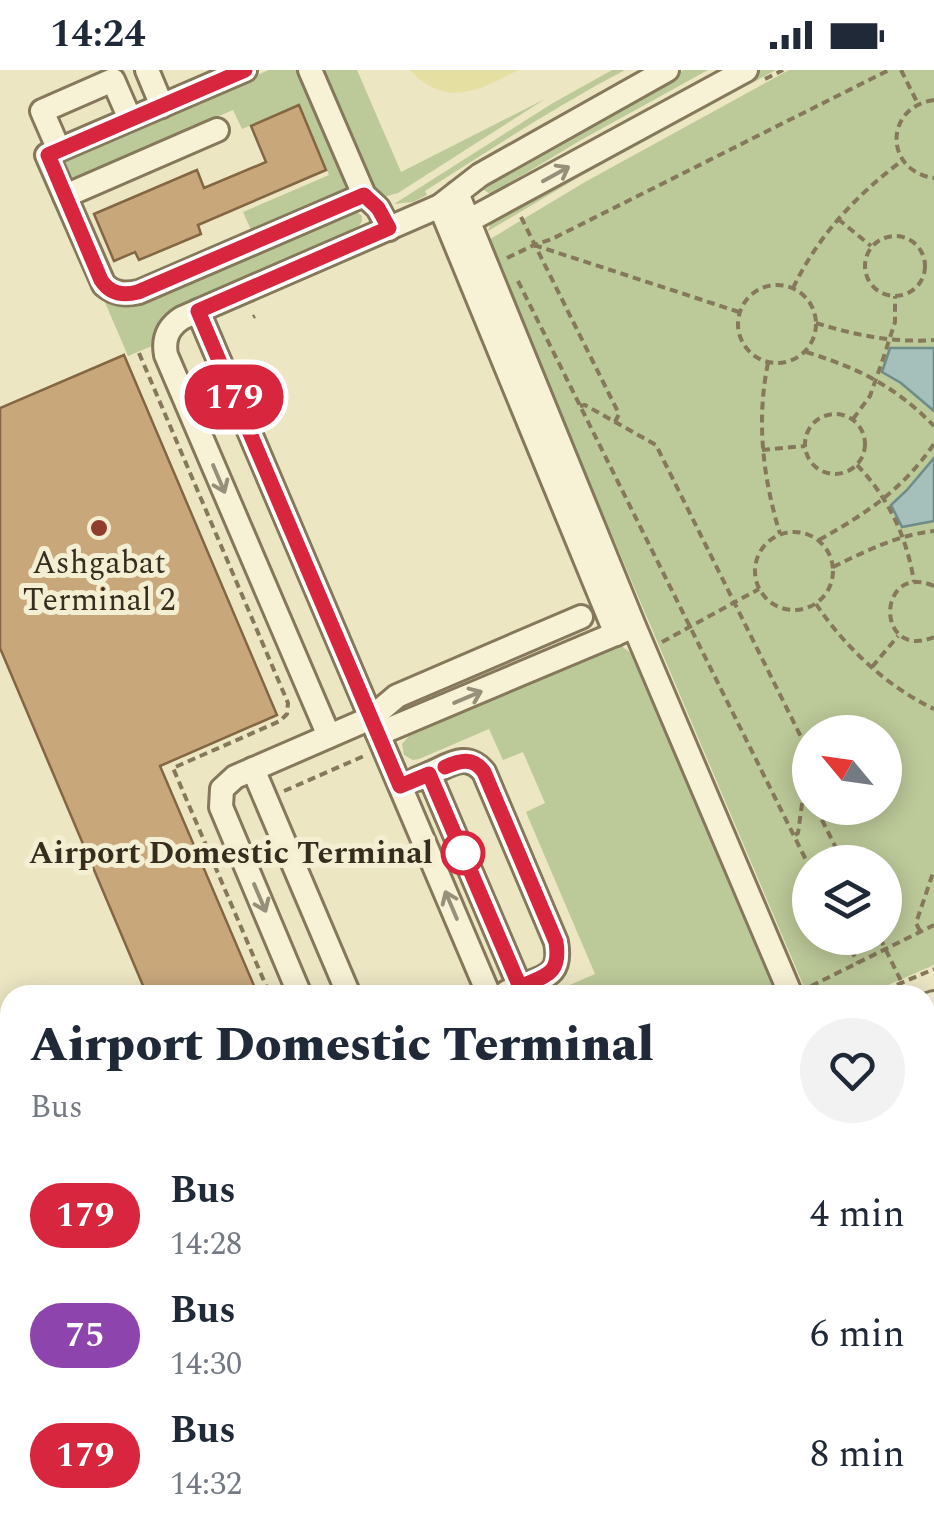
<!DOCTYPE html>
<html lang="en">
<head>
<meta charset="utf-8">
<style>
  body { margin:0; font-family:Spectral,serif; background:#f2f2f3; color:#1f2937; height:100vh; display:flex; flex-direction:column; font-size:38px; white-space:nowrap }
  * { box-sizing:border-box; margin:0 }
  p { font-size:32px; color:#747a83 }
  .icon { flex:none; width:55px; height:55px; fill:none; stroke:currentColor; stroke-width:2; stroke-linecap:round; stroke-linejoin:round }
  .map { position:relative; flex:1; overflow:hidden }
  .sheet { position:absolute; left:0px; top:915px; width:935px; height:552px; display:flex; flex-direction:column; background:#fff; border-radius:30px 30px 0 0; box-shadow:0 5px 25px #0003 }
  .sheet>* { flex:none }
  .badge { padding:0 20px; border-radius:32px; font-size:35px; line-height:65px }
  .needle { width:65px; rotate:299deg }
  .controls { position:absolute; left:792px; top:645px; display:grid; gap:20px }
  .controls a { display:grid; place-items:center; width:110px; height:110px; border-radius:50%; background:#fff; box-shadow:0 5px 25px #0003; font-size:50px }
  .map>.badge { position:absolute; translate:-50% -50%; box-shadow:0 0 0 5px #fff }
  .round { display:grid; place-items:center; flex:none; width:105px; height:105px; border-radius:52px; background:#f2f2f3 }
  .overview { display:flex; align-items:center; justify-content:space-between; height:170px; padding:0 30px }
  h1 { font-size:48px; font-weight:800; line-height:75px }
  ul { padding:0; list-style:none }
  li { display:flex; align-items:center; gap:30px; height:120px; padding:0 30px }
  li div { flex:1 }
  li b { display:block; font-size:38px }
  li em { font-style:normal }
  li .badge { min-width:110px; font-weight:700; text-align:center }
  .status { display:flex; justify-content:space-between; align-items:center; height:70px; padding:0 50px; background:#fff; direction:ltr }
  .status svg { height:28px; fill:currentColor }
  .map>svg:first-child { display:block }
  .green { fill:#bcc998; fill-rule:evenodd }
  .sand { fill:#e6dfa2 }
  .water { fill:#a5bfbb; stroke:#6d8c8a; stroke-width:2.5 }
  .building { fill:#c8a77b; stroke:#836642; stroke-width:2.5 }
  .lines { fill:none; stroke-linecap:round; stroke-linejoin:round }
  .minor-casing { stroke:#85785b; stroke-width:28 }
  .path { stroke:#85785b; stroke-width:4; stroke-dasharray:8 5; stroke-linecap:butt }
  .minor { stroke:#f7f2d6; stroke-width:22 }
  .oneway { stroke:#96907a }
  .line-casing { stroke:#fff; stroke-width:22 }
  .line { stroke:#d7263d; stroke-width:15 }
  .poi-dot { fill:#913d2e; stroke:#f4efd3; stroke-width:4 }
  .stop-dot { fill:#fff; stroke:#d7263d; stroke-width:5 }
  .labels { text-anchor:middle; dominant-baseline:central; stroke-width:10; stroke-linejoin:round; paint-order:stroke }
  .poi-label { font-size:32px; fill:#362d1e; stroke:#f4efd3 }
  .stop-label { font-size:32px; font-weight:bold; fill:#362d1e; stroke:#f4efd3; text-anchor:end }
</style>
</head>
<body>
<div class="status"><b>14:24</b><svg viewBox="0 0 49 12"><path d="M0 12V9h3v3zM5 12V6h3v6zM10 12V3h3v9zM15 12V0h3v12zM26 1h20v11H26zM47 4h2v5h-2z"/></svg></div>
<div class="map">
<svg width="934" height="1467" viewBox="0 0 934 1467">
  <rect width="100%" height="100%" fill="#ece6c3"/>
  <g class="green">
    <path d="M269,0H299L347,112V119L343,122L252,162L243,142L329,105L299,35L242,59L233,40L68,111C65,101 61,93 70,86Z"/>
    <path d="M319,0H357L401,102L545,29L398,123L384,127L373,122Z"/>
    <path d="M612,0H625C556,36 491,79 425,121L427,125L413,132L394,134L553,33Z"/>
    <path d="M684,0H708L581,70L493,123L490,124L484,120L487,114L575,60Z"/>
    <path d="M761,0H776L579,107L488,161L491,152L576,101Z"/>
    <path d="M789,0H934V895L865,925H808L802,912L487,171L585,112ZM810,662H885V738H810ZM810,792H885V868H810Z"/>
    <path d="M354,140L362,146V151L357,159L173,238L156,259L152,276L128,286L104,230L108,229L121,235H130Z"/>
    <path d="M620,575L635,586L781,925H547L595,904L526,742L545,733L523,682L503,690L489,659L419,689L413,690L404,685L402,674L409,666Z"/>
    <path d="M783,1458H877L881,1467H765Z"/>
  </g>
  <path class="sand" d="M410,0H519C480,20 445,39 410,0Z"/>
  <g class="water">
    <path d="M890,278H934V341L901,313L882,302Z"/>
    <path d="M934,388V451L902,457L891,435L907,420Z"/>
  </g>
  <g class="building">
    <path d="M299,35L326,100L198,155L201,164L139,190L135,182L114,191L94,144L197,100L204,118L266,92L251,56Z"/>
    <path d="M124,285L277,645L160,696L258,925H147L0,578V338Z"/>
  </g>
  <g class="lines">
    <g class="minor-casing">
      <g id="minor">
        <path d="M147,0L162,36"/>
        <path d="M245,0L47,85L104,215C115,224 125,225 139,222L364,125"/>
        <path d="M310,0L364,125L378,138L389,159"/>
        <path d="M59,80L42,41L113,10L130,49"/>
        <path d="M457,123L634,556L791,925"/>
        <path d="M65,126L217,60"/>
        <path d="M440,136L616,564"/>
        <path d="M470,150L746,0"/>
        <path d="M198,241L489,925"/>
        <path d="M378,664L627,559"/>
        <path d="M329,666L166,285C163,269 168,257 182,248L440,136L480,105L667,0"/>
        <path d="M253,699L349,925"/>
        <path d="M429,704C450,695 466,681 484,702L556,872C562,905 546,906 520,917"/>
        <path d="M417,709L429,704L520,917L507,922"/>
        <path d="M300,925L221,737L222,719L235,707L371,648L397,626L581,547"/>
        <path d="M925,936L934,933"/>
        <path d="M925,971L934,967"/>
        <path d="M925,1379L934,1375"/>
        <path d="M346,1458L350,1467"/>
        <path d="M536,1458L540,1467"/>
        <path d="M728,1464L744,1458"/>
        <path d="M910,1467L934,1457"/>
      </g>
    </g>
    <g class="path">
      <path d="M901,0L918,34"/>
      <path d="M765,9L783,0"/>
      <path d="M934,30C884,37 884,101 934,108"/>
      <path d="M521,147L619,344L615,352"/>
      <path d="M838,149L871,176"/>
      <circle cx="895" cy="196" r="30"/>
      <path d="M534,175L739,242"/>
      <path d="M507,188L534,175L552,169L889,0"/>
      <path d="M518,211L810,798"/>
      <circle cx="777" cy="254" r="39"/>
      <path d="M793,218C818,166 856,125 903,90"/>
      <path d="M253,247L255,246"/>
      <path d="M816,253C855,265 892,273 934,270"/>
      <path d="M806,282C858,298 895,316 934,356"/>
      <path d="M139,283L288,633L287,644L280,651L173,698L270,925"/>
      <path d="M768,293C756,351 763,408 780,464"/>
      <path d="M580,336L585,335L656,375L809,683L798,763L795,765"/>
      <circle cx="835" cy="374" r="30"/>
      <path d="M853,349L870,326L883,289L895,252V226"/>
      <path d="M762,380L805,376"/>
      <path d="M857,395C888,427 907,467 914,512"/>
      <circle cx="794" cy="501" r="39"/>
      <path d="M819,470C867,443 902,420 934,374"/>
      <path d="M833,497C866,481 897,465 934,461"/>
      <path d="M934,516C876,491 875,592 934,567"/>
      <path d="M816,534C845,577 886,616 934,639"/>
      <path d="M662,572L759,519"/>
      <path d="M872,597L898,566"/>
      <path d="M284,721L364,686L367,687"/>
      <path d="M816,738L843,792"/>
      <path d="M920,861L916,853L934,800"/>
      <path d="M845,868L858,893"/>
      <path d="M880,868L902,913"/>
      <path d="M811,916L934,855"/>
      <path d="M448,925L462,919"/>
      <path d="M873,925L934,899"/>
      <path d="M927,1005L934,1022"/>
      <path d="M925,1039L934,1035"/>
      <path d="M925,1071L934,1067"/>
      <path d="M700,1458L704,1467"/>
      <path d="M566,1467L588,1458"/>
    </g>
    <use href="#minor" class="minor"/>
  </g>
  <defs><path id="oneway-shaft" d="M-6 0H5M1.5-3L5.5 0L1.5 3" fill="none" stroke-width="1.6" stroke-linecap="round" stroke-linejoin="round" transform="scale(2.5)"/></defs>
  <g class="oneway">
    <use href="#oneway-shaft" transform="translate(556 104) rotate(-29)"/>
    <use href="#oneway-shaft" transform="translate(219 409) rotate(67)"/>
    <use href="#oneway-shaft" transform="translate(468 627) rotate(-23)"/>
    <use href="#oneway-shaft" transform="translate(260 828) rotate(67)"/>
    <use href="#oneway-shaft" transform="translate(451 835) rotate(-113)"/>
  </g>
  <g class="lines">
    <g class="line-casing">
      <path id="line" d="M245,0L48,85L101,210C110,224 123,226 138,222L364,125L378,138L389,158L198,241L400,716L429,704L520,917C546,905 561,905 556,872L484,702C473,687 461,690 445,697"/>
    </g>
    <use href="#line" class="line"/>
  </g>
  <circle class="poi-dot" cx="99" cy="458" r="10"/>
  <circle class="stop-dot" cx="463" cy="783" r="20"/>
  <g class="labels">
    <g class="poi-label">
      <text x="99" y="493">Ashgabat<tspan x="99" dy="37">Terminal 2</tspan></text>
    </g>
    <g class="stop-label">
      <text x="433" y="783">Airport Domestic Terminal</text>
    </g>
  </g>
</svg>
<div class="controls">
<a><svg class="needle" viewBox="-14 -14 28 28"><path d="M0-13l5 13h-10z" fill="#e53935"/><path d="M0 13l5-13h-10z" fill="#747a83"/></svg></a>
<a><svg class="icon" aria-label="layers" viewBox="0 0 24 24"><path d="M12 4l9 5-9 5-9-5zM3 14l9 5 9-5"/></svg></a>
</div>
<b class="badge" style="left:234px;top:327px;background:#d7263d;color:#fff">179</b>
<section class="sheet">
<div class="overview"><div><h1>Airport Domestic Terminal</h1><p>Bus</p></div><a class="round"><svg class="icon" aria-label="heart" viewBox="0 0 24 24"><path d="M12 20l-8-8c-3-5 5-10 8-4 3-6 11-1 8 4z"/></svg></a></div>
<ul>
<li><span class="badge" style="background:#d7263d;color:#fff">179</span><div><b>Bus</b><p>14:28</p></div><em>4 min</em></li>
<li><span class="badge" style="background:#8e44ad;color:#fff">75</span><div><b>Bus</b><p>14:30</p></div><em>6 min</em></li>
<li><span class="badge" style="background:#d7263d;color:#fff">179</span><div><b>Bus</b><p>14:32</p></div><em>8 min</em></li>
</ul>
</section>
</div>
</body>
</html>
